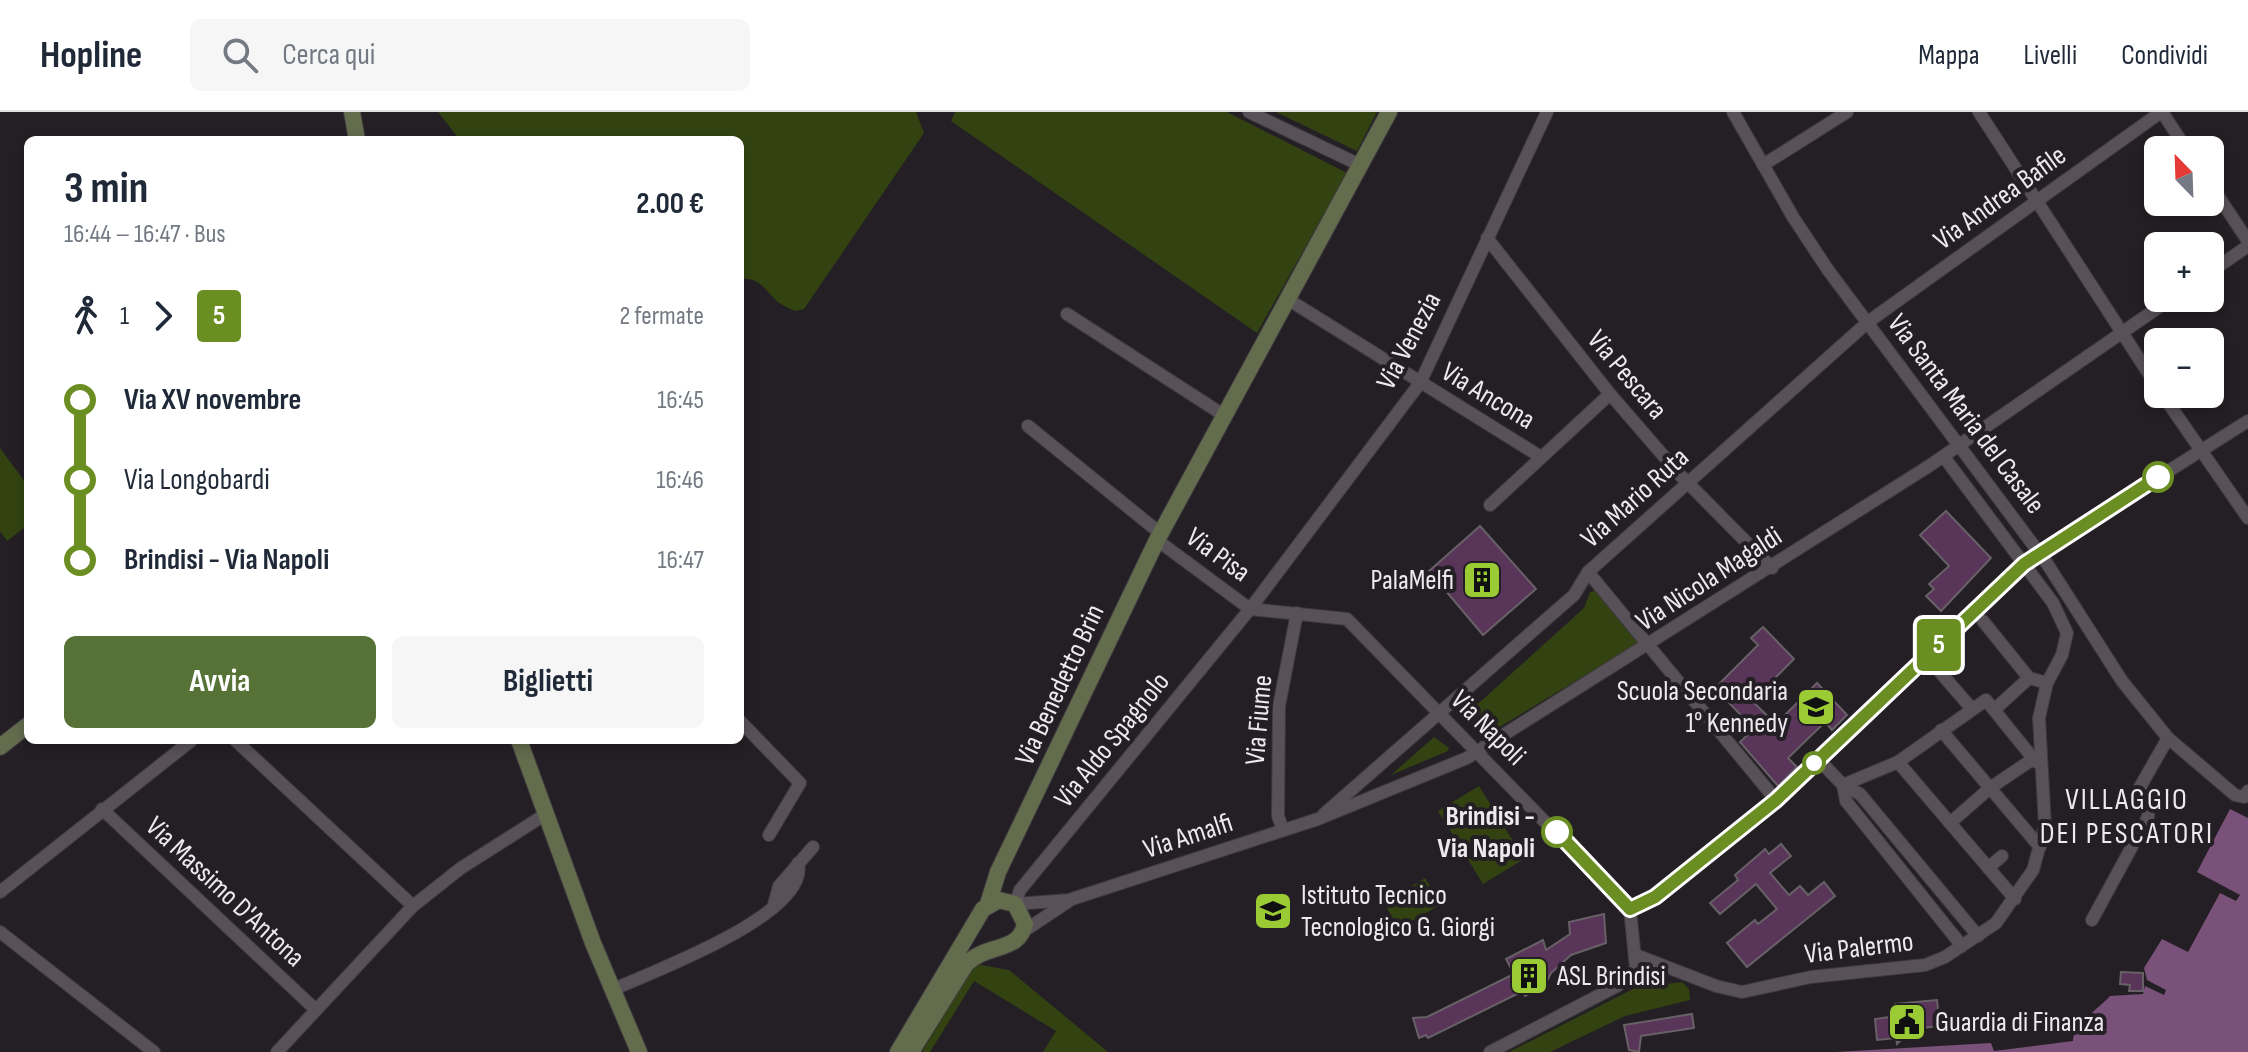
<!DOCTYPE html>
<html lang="it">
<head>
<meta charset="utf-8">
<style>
  body { margin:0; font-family:"Sofia Sans Condensed",sans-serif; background:#f6f6f7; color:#1f2937; height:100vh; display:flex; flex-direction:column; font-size:30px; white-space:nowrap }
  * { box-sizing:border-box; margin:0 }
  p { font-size:26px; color:#747a83 }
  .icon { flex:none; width:44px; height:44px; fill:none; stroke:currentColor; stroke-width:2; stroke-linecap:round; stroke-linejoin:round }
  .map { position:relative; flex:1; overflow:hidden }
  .panel { position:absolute; left:24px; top:24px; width:720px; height:608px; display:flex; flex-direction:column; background:#fff; border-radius:12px; box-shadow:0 4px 12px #0003 }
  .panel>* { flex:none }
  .badge { padding:0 16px; border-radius:6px; font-size:28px; line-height:52px }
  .needle { width:52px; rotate:337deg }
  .tools { position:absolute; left:2144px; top:24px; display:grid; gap:16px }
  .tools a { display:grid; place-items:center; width:80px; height:80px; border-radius:12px; background:#fff; box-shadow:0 4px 12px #0003; font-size:40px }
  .map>.badge { position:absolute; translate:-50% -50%; box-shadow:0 0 0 4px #fff }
  .legs { display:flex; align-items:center; gap:12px; height:88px; padding:0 40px; font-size:26px }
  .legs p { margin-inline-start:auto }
  .overview { display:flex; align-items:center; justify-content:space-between; height:136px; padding:0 40px }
  h1 { font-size:44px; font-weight:700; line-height:60px }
  .primary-button { display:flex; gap:16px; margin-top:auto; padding:16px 40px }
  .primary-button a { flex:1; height:92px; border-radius:12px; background:#567236; color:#fff; font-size:32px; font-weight:700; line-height:92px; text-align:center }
  .primary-button a+a { background:#f6f6f7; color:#1f2937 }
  ul { padding:0 40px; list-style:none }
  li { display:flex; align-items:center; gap:28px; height:80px; font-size:30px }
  li i { display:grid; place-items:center; width:12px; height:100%; margin:0 10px; background:currentColor }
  li i::after { content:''; width:20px; height:20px; margin:-10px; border:6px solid; border-radius:50%; background:#fff }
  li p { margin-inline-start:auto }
  li:first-child i { background:linear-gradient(#0000 50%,currentColor 0) }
  li:last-child i { background:linear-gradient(currentColor 50%,#0000 0) }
  header { display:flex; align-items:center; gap:48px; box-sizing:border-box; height:112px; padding:0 40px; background:#fff; border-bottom:2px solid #e0e1e3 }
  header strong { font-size:38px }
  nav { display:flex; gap:44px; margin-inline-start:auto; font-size:28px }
  .search { width:560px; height:72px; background:#f6f6f7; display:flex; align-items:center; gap:20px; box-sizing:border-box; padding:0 28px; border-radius:12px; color:#747a83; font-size:30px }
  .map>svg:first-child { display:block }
  .green { fill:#324311 }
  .water { fill:#7a5279 }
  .building { fill:#5a355a; stroke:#676167; stroke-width:2 }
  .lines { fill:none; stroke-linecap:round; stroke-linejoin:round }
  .street-casing { stroke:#3e3a3e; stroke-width:14 }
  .secondary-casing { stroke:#3e3a3e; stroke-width:18 }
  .street { stroke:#585258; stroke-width:12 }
  .secondary { stroke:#646c4e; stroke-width:16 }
  .street-bridge-casing { stroke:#3e3a3e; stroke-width:14; stroke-linecap:butt }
  .street-bridge { stroke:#585258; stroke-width:12 }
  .line-1-casing { stroke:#fff; stroke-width:18 }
  .line-1 { stroke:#6b8e23; stroke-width:12 }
  .stop-1-dot { fill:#fff; stroke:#6b8e23; stroke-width:4 }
  .labels { text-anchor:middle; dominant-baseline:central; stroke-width:8; stroke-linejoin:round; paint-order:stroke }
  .street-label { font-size:28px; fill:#ede9ed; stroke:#241f24 }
  .poi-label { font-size:28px; fill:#ede9ed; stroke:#241f24; text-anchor:start }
  .stop-label { font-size:28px; font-weight:bold; fill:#ede9ed; stroke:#241f24; text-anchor:end }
  .neighbourhood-label { font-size:30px; letter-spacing:2px; fill:#ede9ed; stroke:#241f24 }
</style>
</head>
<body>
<header>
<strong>Hopline</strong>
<div class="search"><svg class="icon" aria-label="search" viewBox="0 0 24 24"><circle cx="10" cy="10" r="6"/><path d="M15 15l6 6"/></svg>Cerca qui</div>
<nav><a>Mappa</a><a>Livelli</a><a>Condividi</a></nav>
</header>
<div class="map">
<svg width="2248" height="940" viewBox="0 0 2248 940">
  <rect width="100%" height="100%" fill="#241f24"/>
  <g class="green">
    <path d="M438,0H916L924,21L804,197L796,199C790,197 783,194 778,190C764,178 761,165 740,167V28H460Z"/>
    <path d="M955,0H1227L1347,61L1257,221L951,9Z"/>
    <path d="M1276,0H1377L1357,39Z"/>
    <path d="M0,336L28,374V413L7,429L0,419Z"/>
    <path d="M1595,479L1638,531L1483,625L1457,596L1479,591L1584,496L1590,480Z"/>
    <path d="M1434,625L1449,636L1448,639L1391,663Z"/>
    <path d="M1479,674L1524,747L1483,772L1438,699Z"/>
    <path d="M1425,766L1441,792L1399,817L1384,791Z"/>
    <path d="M975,852L1009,858L1108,940H1043L1056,919L974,869L930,940H922Z"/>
    <path d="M1682,870L1689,877L1690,888L1625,904L1550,940H1509L1635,876Z"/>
  </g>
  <path class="water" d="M2230,697L2248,706V940H1836L1991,931L1994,939L2073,929C2072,915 2100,895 2110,884L2143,882L2145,874L2164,883L2166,878L2147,868L2144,856L2162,827L2188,840L2220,781L2236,789L2240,783L2197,760Z"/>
  <g class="building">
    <path d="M1946,399L1991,446L1941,499L1926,484L1934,477L1929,472L1949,454L1920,423Z"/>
    <path d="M1480,414L1536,477L1483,523L1429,459Z"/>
    <path d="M1763,515L1794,547L1752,589L1776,612L1817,571L1847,603L1832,618L1825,610L1788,646L1797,655L1778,674L1740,630L1754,617L1715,576L1758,533L1751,526Z"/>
    <path d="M1781,732L1791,744L1770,761L1789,783L1800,774L1808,783L1824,770L1835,784L1747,855L1727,831L1755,808L1758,812L1777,797L1756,772L1720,802L1710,791L1738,768L1735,763L1756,745L1765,737L1769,742Z"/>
    <path d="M1604,802L1606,831L1571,843L1551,861L1544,875L1525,884L1523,879L1428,926L1426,923L1419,926L1413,906L1427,905L1514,862L1506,847L1543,828L1546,838L1570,822L1569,810Z"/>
    <path d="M2121,860L2143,861V879H2129L2130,873L2120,872Z"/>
    <path d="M1937,888L1940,914L1922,916L1923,923L1904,925L1897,932L1896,926L1877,928L1875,907L1897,904L1895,892Z"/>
    <path d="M1692,902L1694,916L1641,924L1639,940L1629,938L1624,913Z"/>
  </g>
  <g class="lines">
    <g class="street-casing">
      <g id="street">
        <path d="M1249,0L1362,54"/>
        <path d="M1733,0L1793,105L1828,158L2046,450L2122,569L2168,626L2235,683L2244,685L2248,679"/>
        <path d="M1979,0L2158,276"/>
        <path d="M2162,0L2187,38"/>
        <path d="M1763,53L1847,0"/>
        <path d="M2210,72L2248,129"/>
        <path d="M1487,126L1610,282L1680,363L1772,456"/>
        <path d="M2210,160L2248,134"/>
        <path d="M1289,188L1541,345"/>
        <path d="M1067,202L1225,304"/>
        <path d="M2162,282L2248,406"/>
        <path d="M1028,314L1160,421"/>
        <path d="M1490,393L1610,282"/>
        <path d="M1157,428L1250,497"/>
        <path d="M2051,433L2248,309"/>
        <path d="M1588,460L1776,688"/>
        <path d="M1250,497L1347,507L1630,797L1636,857L1617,874L1490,940"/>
        <path d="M1983,509L2029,566"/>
        <path d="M1934,553L1972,597"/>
        <path d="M740,609L800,671L769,723"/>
        <path d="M1941,618L2040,735"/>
        <path d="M235,628L413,794"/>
        <path d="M1818,647L1843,673L1860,682L1978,824"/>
        <path d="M1898,650L1950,711"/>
        <path d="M2036,650L1994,598L2029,566L2047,571"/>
        <path d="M1843,673L1846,689L1962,834"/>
        <path d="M1843,673L1898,650L1986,588L1994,598"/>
        <path d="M102,697L316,898"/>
        <path d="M1324,702L1574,483L1588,460L1868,210L2161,0"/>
        <path d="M1283,718L1278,704L1279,594L1297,501"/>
        <path d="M1988,756L2002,744"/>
        <path d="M0,780L192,628"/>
        <path d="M2015,787L1950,711L1990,676L2033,647"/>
        <path d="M1069,788L1015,792L1020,778L1250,497L1420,271L1547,0"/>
        <path d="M773,796L779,774L813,735"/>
        <path d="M1630,797L1655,785L1776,688L2024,452"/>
        <path d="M2092,808L2148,705L2149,688L2140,675L2168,626"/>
        <path d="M1024,819L1072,787L1318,707L1467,646L1929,354L2172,186"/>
        <path d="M0,820L154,940"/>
        <path d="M1636,843L1716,874L1742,880L1811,865L1925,853L1945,845L1996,811L2033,758L2045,714L2039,606L2047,571L2062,543L2067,521L2053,491L1944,345"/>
        <path d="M612,878C651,860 811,802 798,751"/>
        <path d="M277,940L413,794L461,756L546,702"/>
      </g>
    </g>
    <g class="secondary-casing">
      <g id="secondary">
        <path d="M352,0L357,28"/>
        <path d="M519,628L593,831L639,940"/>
        <path d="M0,635L28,613"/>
        <path d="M988,792L998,760L1157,428L1389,0"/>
        <path d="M898,940L983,797L999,788L1015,792L1025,812C1019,841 987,831 966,852L911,940"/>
      </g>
    </g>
    <use href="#street" class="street"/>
    <use href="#secondary" class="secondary"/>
    <g class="street-bridge-casing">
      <path id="street-bridge" d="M2024,452L2051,433"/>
    </g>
    <use href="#street-bridge" class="street-bridge"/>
  </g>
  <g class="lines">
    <g class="line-1-casing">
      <path id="line-1" d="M1557,720L1630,797L1655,785L1776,688L2024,452L2158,365"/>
    </g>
    <use href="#line-1" class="line-1"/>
  </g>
  <defs>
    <g id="building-square" transform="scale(2)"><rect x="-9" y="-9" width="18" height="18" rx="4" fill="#9acb35" stroke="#241f24"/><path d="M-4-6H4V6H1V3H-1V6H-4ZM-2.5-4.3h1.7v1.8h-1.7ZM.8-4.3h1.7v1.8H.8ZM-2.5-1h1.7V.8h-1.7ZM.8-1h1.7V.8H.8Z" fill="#111"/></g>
    <g id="school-square" transform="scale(2)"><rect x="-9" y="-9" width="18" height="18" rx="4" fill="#9acb35" stroke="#241f24"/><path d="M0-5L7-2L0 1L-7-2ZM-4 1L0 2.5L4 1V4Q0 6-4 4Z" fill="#111"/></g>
    <g id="civic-square" transform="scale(2)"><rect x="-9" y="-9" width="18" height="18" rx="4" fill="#9acb35" stroke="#241f24"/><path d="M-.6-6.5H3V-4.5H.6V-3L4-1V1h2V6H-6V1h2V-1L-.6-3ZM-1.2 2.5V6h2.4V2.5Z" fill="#111"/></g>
  </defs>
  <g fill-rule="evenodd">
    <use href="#building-square" x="1482" y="468"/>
    <use href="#school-square" x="1816" y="595"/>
    <use href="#school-square" x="1273" y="799"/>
    <use href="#building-square" x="1529" y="864"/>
    <use href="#civic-square" x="1907" y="910"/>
  </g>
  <g class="stop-1-dot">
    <circle cx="2158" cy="365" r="14"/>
    <circle cx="1814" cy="651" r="10"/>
    <circle cx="1557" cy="720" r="14"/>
  </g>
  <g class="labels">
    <g class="street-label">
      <text transform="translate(2000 86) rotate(-36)">Via Andrea Bafile</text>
      <text transform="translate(1409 229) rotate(-62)">Via Venezia</text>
      <text transform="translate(1627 263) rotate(50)">Via Pescara</text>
      <text transform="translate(1488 284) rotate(31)">Via Ancona</text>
      <text transform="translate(1966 302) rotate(53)">Via Santa Maria del Casale</text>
      <text transform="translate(1635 386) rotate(-42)">Via Mario Ruta</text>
      <text transform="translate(1218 443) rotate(36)">Via Pisa</text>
      <text transform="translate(1709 467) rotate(-33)">Via Nicola Magaldi</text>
      <text transform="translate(1060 573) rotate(-65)">Via Benedetto Brin</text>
      <text transform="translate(1259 608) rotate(-85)">Via Fiume</text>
      <text transform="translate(1488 616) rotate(45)">Via Napoli</text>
      <text transform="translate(1112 628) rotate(-51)">Via Aldo Spagnolo</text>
      <text transform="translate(1188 724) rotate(-18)">Via Amalfi</text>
      <text transform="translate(225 780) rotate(43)">Via Massimo D'Antona</text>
      <text transform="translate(1859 836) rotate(-7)">Via Palermo</text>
    </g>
    <g class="poi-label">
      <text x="1454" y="468" text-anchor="end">PalaMelfi</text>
      <text x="1788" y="579" text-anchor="end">Scuola Secondaria<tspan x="1788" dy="32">1° Kennedy</tspan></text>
      <text x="1301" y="783">Istituto Tecnico<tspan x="1301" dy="32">Tecnologico G. Giorgi</tspan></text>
      <text x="1557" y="864">ASL Brindisi</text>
      <text x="1935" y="910">Guardia di Finanza</text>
    </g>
    <g class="stop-label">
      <text x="1535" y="704">Brindisi -<tspan x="1535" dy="32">Via Napoli</tspan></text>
    </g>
    <g class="neighbourhood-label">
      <text x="2127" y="688">VILLAGGIO<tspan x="2127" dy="34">DEI PESCATORI</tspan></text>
    </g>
  </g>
</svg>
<div class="tools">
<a><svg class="needle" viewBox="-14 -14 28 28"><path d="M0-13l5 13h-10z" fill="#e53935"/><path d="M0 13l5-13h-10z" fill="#747a83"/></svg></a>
<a>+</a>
<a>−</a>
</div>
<b class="badge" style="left:1939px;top:533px;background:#6b8e23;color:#fff">5</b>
<section class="panel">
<div class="overview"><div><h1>3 min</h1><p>16:44 – 16:47 · Bus</p></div><b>2.00 €</b></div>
<div class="legs"><svg class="icon" aria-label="walk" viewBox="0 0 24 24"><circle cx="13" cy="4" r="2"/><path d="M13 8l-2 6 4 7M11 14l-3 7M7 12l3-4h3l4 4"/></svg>1<svg class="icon" aria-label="forward" viewBox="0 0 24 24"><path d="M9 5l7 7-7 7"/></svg><b class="badge" style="background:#6b8e23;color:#fff">5</b><p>2 fermate</p></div>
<ul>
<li><i style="color:#6b8e23"></i><b>Via XV novembre</b><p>16:45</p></li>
<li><i style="color:#6b8e23"></i><span>Via Longobardi</span><p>16:46</p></li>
<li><i style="color:#6b8e23"></i><b>Brindisi - Via Napoli</b><p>16:47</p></li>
</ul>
<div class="primary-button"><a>Avvia</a><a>Biglietti</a></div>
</section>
</div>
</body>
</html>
